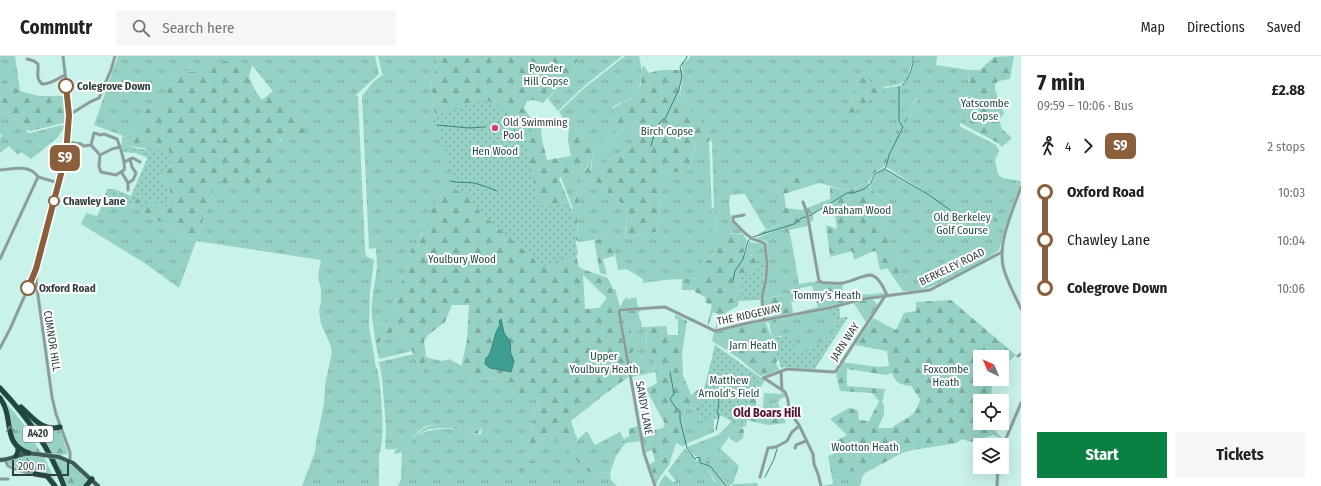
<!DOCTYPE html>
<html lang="en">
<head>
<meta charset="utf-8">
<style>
  body { margin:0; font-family:"Fira Sans Condensed",sans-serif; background:#f6f6f6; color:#202124; height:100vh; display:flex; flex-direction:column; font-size:15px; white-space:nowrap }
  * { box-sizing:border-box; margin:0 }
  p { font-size:13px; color:#757577 }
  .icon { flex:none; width:22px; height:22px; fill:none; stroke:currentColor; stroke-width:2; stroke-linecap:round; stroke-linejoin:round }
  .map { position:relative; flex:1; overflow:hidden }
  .panel { display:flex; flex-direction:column; background:#fff; width:300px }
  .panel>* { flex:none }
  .badge { padding:0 8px; border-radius:6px; font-size:14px; line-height:26px }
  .needle { width:26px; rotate:316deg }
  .tools { position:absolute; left:973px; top:294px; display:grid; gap:8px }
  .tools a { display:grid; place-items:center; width:36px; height:36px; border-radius:0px; background:#fff; box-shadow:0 4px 16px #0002; font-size:20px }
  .scale { position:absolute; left:12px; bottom:10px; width:57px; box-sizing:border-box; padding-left:4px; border:2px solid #30403d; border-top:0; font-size:11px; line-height:14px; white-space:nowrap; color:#30403d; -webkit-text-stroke:3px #fff; paint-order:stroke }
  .map>.badge { position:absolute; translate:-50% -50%; box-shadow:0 0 0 2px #fff }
  .legs { display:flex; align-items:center; gap:6px; height:44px; padding:0 16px; font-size:13px }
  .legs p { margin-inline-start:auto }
  .overview { display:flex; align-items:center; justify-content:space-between; height:68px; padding:0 16px }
  h1 { font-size:22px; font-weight:700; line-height:30px }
  .primary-button { display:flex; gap:8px; margin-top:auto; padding:8px 16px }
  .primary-button a { flex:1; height:46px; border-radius:0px; background:#0b8043; color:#fff; font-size:16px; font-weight:700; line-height:46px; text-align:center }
  .primary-button a+a { background:#f6f6f6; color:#202124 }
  ul { padding:0 16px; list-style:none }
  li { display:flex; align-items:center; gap:14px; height:48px; font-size:15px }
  li i { display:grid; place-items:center; width:6px; height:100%; margin:0 5px; background:currentColor }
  li i::after { content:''; width:10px; height:10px; margin:-5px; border:3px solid; border-radius:50%; background:#fff }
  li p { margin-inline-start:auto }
  li:first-child i { background:linear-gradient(#0000 50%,currentColor 0) }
  li:last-child i { background:linear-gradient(currentColor 50%,#0000 0) }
  header { display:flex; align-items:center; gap:24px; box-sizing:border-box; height:56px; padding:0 20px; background:#fff; border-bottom:1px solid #e0e0e0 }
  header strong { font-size:19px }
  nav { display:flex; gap:22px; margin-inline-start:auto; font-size:14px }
  .search { width:280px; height:36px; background:#f6f6f6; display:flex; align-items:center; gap:10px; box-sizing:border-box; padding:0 14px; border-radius:0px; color:#757577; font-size:15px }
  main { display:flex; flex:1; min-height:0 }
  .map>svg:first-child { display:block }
  .grass { fill:url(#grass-tufts) }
  .forest { fill:url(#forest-firs); fill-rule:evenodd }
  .park { fill:url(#park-dots) }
  .water { fill:#3e9f90; stroke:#3a8277 }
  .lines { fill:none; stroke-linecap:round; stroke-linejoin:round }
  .stream { stroke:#3a8277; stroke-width:1 }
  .minor-casing { stroke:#aacec7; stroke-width:3.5 }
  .major-casing { stroke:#aacec7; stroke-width:5 }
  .highway-casing { stroke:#aacec7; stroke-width:6 }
  .minor { stroke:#8b9b98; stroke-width:2.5 }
  .major { stroke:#3e5c56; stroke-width:4 }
  .highway { stroke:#224640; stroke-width:5 }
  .major-bridge-casing { stroke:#aacec7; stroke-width:5; stroke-linecap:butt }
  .major-bridge { stroke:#3e5c56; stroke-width:4 }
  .oneway { stroke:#6f8783 }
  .line-1-casing { stroke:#fff; stroke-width:9 }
  .line-1 { stroke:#8b5e3c; stroke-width:6 }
  .stop-1-dot { fill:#fff; stroke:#8b5e3c; stroke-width:2 }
  .poi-dot { fill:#cf4377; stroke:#fff; stroke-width:1.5 }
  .labels { text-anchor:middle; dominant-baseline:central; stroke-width:4; stroke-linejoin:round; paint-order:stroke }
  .shield { fill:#fff; stroke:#6e7977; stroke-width:1 }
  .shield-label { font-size:10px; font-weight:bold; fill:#30403d }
  .park-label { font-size:11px; fill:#204b44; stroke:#fff }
  .stop-label { font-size:11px; font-weight:bold; fill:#30403d; stroke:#fff; text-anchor:start }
  .poi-label { font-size:11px; fill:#30403d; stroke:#fff; text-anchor:start }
  .street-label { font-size:11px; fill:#30403d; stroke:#fff }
  .neighbourhood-label { font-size:12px; font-weight:bold; fill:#55122c; stroke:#fff }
</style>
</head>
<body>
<header>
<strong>Commutr</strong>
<div class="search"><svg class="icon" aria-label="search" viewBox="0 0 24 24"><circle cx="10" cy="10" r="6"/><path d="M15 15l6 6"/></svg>Search here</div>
<nav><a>Map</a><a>Directions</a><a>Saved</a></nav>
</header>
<main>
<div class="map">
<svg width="1021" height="430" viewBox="0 0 1021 430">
  <defs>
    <pattern id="grass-tufts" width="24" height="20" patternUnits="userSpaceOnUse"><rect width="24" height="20" fill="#96d1c5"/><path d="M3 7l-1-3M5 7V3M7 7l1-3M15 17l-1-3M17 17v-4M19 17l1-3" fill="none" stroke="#7baba1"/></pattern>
    <pattern id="forest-firs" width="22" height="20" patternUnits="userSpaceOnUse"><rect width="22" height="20" fill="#96d1c5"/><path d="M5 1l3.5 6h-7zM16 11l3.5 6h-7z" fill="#7baba1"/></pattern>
    <pattern id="park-dots" width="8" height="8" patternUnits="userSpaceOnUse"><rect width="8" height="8" fill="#96d1c5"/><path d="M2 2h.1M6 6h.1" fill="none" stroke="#7baba1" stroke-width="1.8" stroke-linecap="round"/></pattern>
  </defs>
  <rect width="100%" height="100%" fill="#c9f2ea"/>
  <g class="grass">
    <path d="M0,0H15L20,35L0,22Z"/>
    <path d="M118,0H375L379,18L356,39L358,41L365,193L366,200L374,204L370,236L369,270L376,312H377C381,328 386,385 379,398V430H302L315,396L316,386L324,348L325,329L332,296L330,288L321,268L319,255L321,245V233L318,219L321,204L196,185L179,232L146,208L81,168L86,157L97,160L105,145L132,150L195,185L210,146L215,125L279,87L282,82L305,76L252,9L203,10L193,16L175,14L161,53L150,50L147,53L139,67L126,81L94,69Z"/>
    <path d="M378,0H438L436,13L431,26L435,60L444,96L451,117V123L449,131L438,142L425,167L418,191H412C407,208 402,224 397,240C393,250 394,261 385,269L373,268C369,250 375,230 377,211C377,205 376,199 376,192L369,193L362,40L373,26L384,18H382Z"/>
    <path d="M578,0H622L582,32L558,55L548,43L564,24L574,18Z"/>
    <path d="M625,0H639C643,15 642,25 637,39L612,51L614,63L620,71L611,81L590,92L577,73L569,69L559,56L582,34Z"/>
    <path d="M690,0H912C913,8 909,15 907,23C899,31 878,34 869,25C867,23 865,19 864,16L851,44L847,60L886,32L899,30V69L887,96L883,109L874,114L867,126L854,133L846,134L796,121L773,131L779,135L785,166L766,174L745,138L730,139C728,158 730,164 744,177L717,178L714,152L712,86L710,84L711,80L704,75L702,67L687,52L682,44L680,38L683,20L682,14V7L689,3Z"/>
    <path d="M914,0H937L936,9L969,14L966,70L961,67L959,70L996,89L999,95L995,104L998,118L1002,122L1021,125V127L999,194L982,206L944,226L919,235H910L904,225L898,210L892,190L886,177L888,174C883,169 877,161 878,153C879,148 882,146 881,140L871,134L870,129L877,117L885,113L929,139L885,110L893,90L917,46V42L901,59V30C910,24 914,11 914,0Z"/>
    <path d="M0,55L26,69L27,76L30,77L67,68L57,82L31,103L21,96L18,99L9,90L0,97V82L2,80L0,77Z"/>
    <path d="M632,70L637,79L636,86L626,94L590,115V122L626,151C629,161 624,172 625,182L665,174L658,172L663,121L665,119L675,116L689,115L691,102L697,87L709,86L714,204L701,222L664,224L643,227V223L626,213L618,214L615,198L608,182L578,186L577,154L581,137L590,115H591L593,98L612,85L623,74Z"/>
    <path d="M213,81H218L221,85L227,90L228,97L223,101C214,97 214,90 213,81Z"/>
    <path d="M590,100C588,107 586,112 583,119C579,130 575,142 573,153L561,121L580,114L585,104Z"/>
    <path d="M785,171L788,184L792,188L799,228L782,239L762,243L768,216L767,186L763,184L754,183Z"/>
    <path d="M749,186L764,188L765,203H756L751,199L746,202L744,200Z"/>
    <path d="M826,254L833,260L837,272L822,286L810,292L806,297L794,298V283L780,280L772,282L769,267L794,260L826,256Z"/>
    <path d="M641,266L642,271H646L647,291L653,299L655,316L632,321L628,301L634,294L630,269Z"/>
    <path d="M394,275L404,279L412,295L379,303L376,289L384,281Z"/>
    <path d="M715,289L761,322L750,340L746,369L742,372L738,370L729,380L698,400H695L687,391L718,379L731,366L730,364Z"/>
    <path d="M414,298L418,307L422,319L426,300L428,302L442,305L449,303L462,310L460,322C475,322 500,321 514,328C523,332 528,340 538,342L532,372L524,399L535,408L527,399L547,377L568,393L579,404V405L592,419L595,417L611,424L617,430H398L401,423L402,396C410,391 409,388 414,382C417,379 421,377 425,376C444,370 460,373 478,379L481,378L482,372L479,375C466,372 443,366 430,369C416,372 410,388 398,392C394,394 389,393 385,393L386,372L382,321L379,306Z"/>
    <path d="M782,335L786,341L781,342L778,347L773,349L778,355L769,365L765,362L763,352L764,337L781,338Z"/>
    <path d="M1,341C15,357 28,372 38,391L30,380L28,384L11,375Z"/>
    <path d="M686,350L699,355L700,365L711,362L714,363V376L686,388L682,368Z"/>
    <path d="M587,375L595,389L620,376L624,383L622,387L624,389L616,400L610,417L596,416L587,410L583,403L570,391Z"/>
    <path d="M685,392L697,405L707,411L713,424L723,430H659L660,426L665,419L673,426L676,425L668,415Z"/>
    <path d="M720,392L739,410L733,428L757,427L758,430H732L733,428L730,429C721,422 715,412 706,404L716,398Z"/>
    <path d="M843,415H852L856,417L860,430H821L833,428L831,416Z"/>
  </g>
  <g class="forest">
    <path d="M438,0H578L574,18C562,25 553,37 543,47L534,44L527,45L524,52L530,61L542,69C539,80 545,92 547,104L571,100L568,85L569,69L577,73L590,92L611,81L619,71L614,63L611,53L637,39L641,28L642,11L644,10L649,17L660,14H682C684,23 678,30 680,39C683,50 694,57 701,66C706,72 701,73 711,80L709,86L696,88L691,102L689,115L675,116L665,119L663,121L658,172H663L665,174L625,182C625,172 629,161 626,151L590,122V116L581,137L577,154L578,184L575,185L578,198L576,199L579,211L582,213L608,222L613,233H615L620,251L626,241L629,243L636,241L638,251L642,254L638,257L641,266L630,269L634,294L628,301L631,319L605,338L571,365L577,383L570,391C574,395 579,398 582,402C593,414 591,417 610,417L611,424L595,417L593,419C583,412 576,402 567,394L568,393L547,377L527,399L535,408L520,415L515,409L522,405L532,372L538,342C528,340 517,339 513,327L490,322H459L467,284L469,249H452L445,266L428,279L424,285L426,300L422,321L418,307L404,279L394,275L384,281L376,289L373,268L385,269C394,261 393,250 397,240C402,224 407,208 412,191H418L429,154L438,142L449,131L451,123V117L444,96L435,60L431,26L436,13ZM632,70L637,79L635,86L626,94L590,115L593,98L612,85L623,74ZM590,101L587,111L583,118L572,154L559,122L580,114L585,104ZM583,219L607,242L599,252L585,253ZM500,269H502L504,277L508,281L507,285H504L502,294L505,295L507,293L509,289H511C510,299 517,307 509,316L494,313L486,302L488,301C494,290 493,279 500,269Z"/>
    <path d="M1014,0L1010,23L999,25L995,28V33L1004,58L999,63L1002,73L1012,82L1002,91L998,87L966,70L969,14H980L994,1Z"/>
    <path d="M232,5L252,9L249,21L256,36L262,44L273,35L306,76L280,83L268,136L215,125L210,146L195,185L132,150L138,141L142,142H150L168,151L170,131L162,126L160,120L165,118L171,109L148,93L125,89L126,81L139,67L147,53L150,50L161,52L175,14L193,16L203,10L214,6ZM213,81H218L221,85L227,90L228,97L223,101C214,97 214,90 213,81Z"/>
    <path d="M863,16L869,25L886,32L846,61L856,29Z"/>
    <path d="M0,22L20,35L39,40H66L67,66L31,75L27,74L26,69L0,55Z"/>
    <path d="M899,30H901V58L918,42L917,46L893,90L885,110L876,116L868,127L871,134L881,140C883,146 879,148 878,153C877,161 883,169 888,174L886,177L892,190L898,210L904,225L910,235H903L887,212L880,214L876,195L871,196L854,204L852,195L830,201L826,169L837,173L834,151L831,146L813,158V165L807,166L808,170L789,174L792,188L788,184L785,171L759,180L758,178L785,166L779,135L773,131L796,121L819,127L784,138L786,152L802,154L830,143V131L846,134L855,133L867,126L874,114L883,109L887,96L899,69Z"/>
    <path d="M711,152H714L717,177L743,178L747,184L743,199L746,201L750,199L756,203V217L741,218L738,250L727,256L721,264H719L716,274L715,273L719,259L713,256L708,270H707L712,249L706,247L705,241L695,236V234H682V223L701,222V204H714Z"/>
    <path d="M988,155H991L999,159L1006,158L1009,160L1007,165L1001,167L990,164L987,158Z"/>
    <path d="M608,182L616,183L614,200L603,203L607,219L600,217L594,184Z"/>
    <path d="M818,225L821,227L842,228L844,240L885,237V239L826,251V254L839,251L840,262L848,261L814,314L787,300L778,303L776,307L779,314L766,319L760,320L737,301L712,285L714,276L764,265L762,263L760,244L782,239L799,228ZM812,230L818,251L795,257L796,261L826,256L827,254L833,260L837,272L822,286L810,292L806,297L794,298L795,283L788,280L772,282L765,265L769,267L794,260L791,246L801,244L800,232Z"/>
    <path d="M872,243L878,249L866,266L853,246Z"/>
    <path d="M951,244L1016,299L1002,312V301H980V323H992L991,345H980V367H994L996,376L1003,383L993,379L971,386L962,383L957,387L913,394L902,397L865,417L862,421L860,430L856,418L852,415H843L831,416L828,400L838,396L836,385L847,379L830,363L849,352L858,354L859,364L869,365L879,345L872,337L840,335L835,314L841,306L879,311L889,310L887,295L855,289L873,262L896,274L904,257L916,255V246ZM847,313L886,319L892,317C895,327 901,329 911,330L920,343C916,362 905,361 892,372H878L884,359V349L882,347L885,333L847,330Z"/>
    <path d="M675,258L687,265L682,298L683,319L691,339L700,332L704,334L710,310L730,364L720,359L718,363L711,362L703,368L700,365L699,355L686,350L682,368L686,388L683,391L676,387L669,409L660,421L656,429L649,409L655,405L652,394L645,397L643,385L626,387L624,389L622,387L624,383L629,380V373L637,370L642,377L663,372L665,368L646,333L657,327L653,299L647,291L646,271L666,270L668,279H678V263H675Z"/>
    <path d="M761,322L765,324L756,339V351L763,352L765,362L769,365L772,359L778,355L773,350L778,347L786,367L768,369L747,364L750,340Z"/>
    <path d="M24,356L38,369L60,374L68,398L62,399L50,397Z"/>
    <path d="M435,368L457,369L479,375L478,379C460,373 430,366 415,381C412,384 411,389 408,392C405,396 399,397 394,398L396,393C410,386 418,372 435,368Z"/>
    <path d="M738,370L744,374L743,382L736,387L729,381L716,398L707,404C715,412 721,422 730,429V430C715,430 714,423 708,413C705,409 701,407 697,405L698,400L729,380Z"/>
    <path d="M11,375H17L20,380L28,384L30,382L29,379L42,398L32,396L18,389Z"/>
    <path d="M28,399L44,401L57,428L55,429L38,416L36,412L26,415L8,408L7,405Z"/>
    <path d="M53,402C68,404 77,413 88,423L85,430H65Z"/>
  </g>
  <g class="park">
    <path d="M485,43C494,48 503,55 513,60C524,65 529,64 538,74L525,78L539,150L566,148L565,144L567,148L573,156V168L578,198L543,211L482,158C477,152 471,147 470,139L451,133V117L444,96L435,60Z"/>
    <path d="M123,80L126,81L125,89L139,93L169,94L171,109L165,118L160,120L162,126L170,131L168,151L150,143L146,150H141L142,142L138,141L132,150L105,145L104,142L107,133H114L131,140L147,103L146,101L136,97L122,96C123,90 121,85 123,80Z"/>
    <path d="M756,203H765C767,217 764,230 760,244L738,245L741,218L756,217Z"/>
    <path d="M839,251L840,262L848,261L814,314L784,311L781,312L772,282L788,280L795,283L794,298L806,297L810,292L822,286L837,272L833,260L826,254Z"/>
    <path d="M715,289L761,322L750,340L746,369L742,372L721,359L718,363L711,362L703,368L700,365L699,355Z"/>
  </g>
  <path class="water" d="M501,263L504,277L510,285L511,298L514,305L511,316L490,312L485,308L486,302L488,301C494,290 493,279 500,269L499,265Z"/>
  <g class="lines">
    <g class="stream">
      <path d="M902,29C909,24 914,9 913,0"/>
      <path d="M437,69L469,72L485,71"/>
      <path d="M651,90L655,75L660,66L666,61L679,33L682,21L680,11L684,5L686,3L687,0"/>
      <path d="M885,113L929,139L950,154"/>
      <path d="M450,125C458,127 466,126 474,127C482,129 489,132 497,135"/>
      <path d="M753,181L794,168L802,162L811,159L847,137H853L864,133L870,128L875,118L884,113L886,111L889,99L903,71L899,65V30"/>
      <path d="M733,224L735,215L743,203L748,185L751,183"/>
      <path d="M670,316L674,338L670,343L676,352L680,355V364L687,392L695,403L697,401L700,402V407L710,410L726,430"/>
      <path d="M716,374L719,360L717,355C721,348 717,341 718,334"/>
      <path d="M765,421L774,403L777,393"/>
    </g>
    <g class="minor-casing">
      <g id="minor">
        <path d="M63,0L68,42V86L64,110L38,203L36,225L52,341L56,358L70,396V405"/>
        <path d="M27,3L34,5L38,8C39,16 35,22 42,28C52,28 56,23 65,19"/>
        <path d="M69,59L90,46L99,42L111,14L115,0"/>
        <path d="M68,86L81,88L84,90L91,89L100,99L99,111L101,116L116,119L124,114C126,108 120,90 117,83L104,78L101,79L94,77L91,89"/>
        <path d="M100,99L112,93L120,91"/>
        <path d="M124,106L133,102L140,106"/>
        <path d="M0,114C13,113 30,108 38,121L59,127"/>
        <path d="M122,117L128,127"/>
        <path d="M1021,131C1013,154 998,185 1003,210C1006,224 1015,239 1021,253"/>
        <path d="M128,134V127L133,124L136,117L132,111L130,103"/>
        <path d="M803,146L807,157L819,225C823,228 826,227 831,227C834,227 839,228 843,227C867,222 873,207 887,239"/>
        <path d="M744,159L733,161V165C739,171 745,179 753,183C757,185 762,185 765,188L767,208L766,223L762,241L764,264"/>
        <path d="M0,203L38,121"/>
        <path d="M0,292L10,273L36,214"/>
        <path d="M1018,300L1021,298"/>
        <path d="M781,316L782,334"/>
        <path d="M763,322L787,313L834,316L836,315L885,240"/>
        <path d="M764,322L785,336L788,344L789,355L799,369L813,398L814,408L818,418L821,430"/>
        <path d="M795,392L796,389L806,385"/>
        <path d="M1002,392L1021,347"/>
        <path d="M5,404L8,410C16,414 26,417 35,418L37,414L35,412L27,417"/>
        <path d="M760,421L768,392L776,391L787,385L792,376L799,370"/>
        <path d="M0,423H8"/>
        <path d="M655,430L644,397L619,256L620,254L665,251L715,275L748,267L829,252L863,243L930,234L1002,196"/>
        <path d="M997,430L998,411"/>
      </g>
    </g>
    <g class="major-casing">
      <g id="major">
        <path d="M59,401L73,407L98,430"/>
        <path d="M0,404C13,404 22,395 36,398"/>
      </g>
    </g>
    <g class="highway-casing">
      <g id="highway">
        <path d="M0,332C28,362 50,392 64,430"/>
        <path d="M0,342C15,362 1,388 29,397"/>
        <path d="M21,351C33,362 43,376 60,371"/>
        <path d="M16,400L18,396V391"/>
        <path d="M35,418L47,420L55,430"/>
        <path d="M86,430L92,423"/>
      </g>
    </g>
    <use href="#minor" class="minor"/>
    <use href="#major" class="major"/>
    <use href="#highway" class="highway"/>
    <g class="major-bridge-casing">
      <path id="major-bridge" d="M36,398L59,401"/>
    </g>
    <use href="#major-bridge" class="major-bridge"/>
  </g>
  <defs><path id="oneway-chevron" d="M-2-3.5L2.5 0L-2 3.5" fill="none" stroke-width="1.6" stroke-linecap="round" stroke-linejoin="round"/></defs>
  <use class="oneway" href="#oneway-chevron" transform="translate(10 373) rotate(-97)"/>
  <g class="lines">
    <g class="line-1-casing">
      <path id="line-1" d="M28,232L36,213L66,99L69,59L66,30"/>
    </g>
    <use href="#line-1" class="line-1"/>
  </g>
  <g class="stop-1-dot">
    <circle cx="66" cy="30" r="7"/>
    <circle cx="54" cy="145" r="5"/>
    <circle cx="28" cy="232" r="7"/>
  </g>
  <circle class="poi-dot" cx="495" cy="72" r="4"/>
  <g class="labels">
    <rect class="shield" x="23" y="370" width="30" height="16" rx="3"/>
    <g class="shield-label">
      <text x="38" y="378">A420</text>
    </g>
    <g class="park-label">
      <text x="546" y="12">Powder<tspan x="546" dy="13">Hill Copse</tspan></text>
      <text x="985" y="47">Yatscombe<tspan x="985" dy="13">Copse</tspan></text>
      <text x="667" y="75">Birch Copse</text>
      <text x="495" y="95">Hen Wood</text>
      <text x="857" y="154">Abraham Wood</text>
      <text x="962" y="161">Old Berkeley<tspan x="962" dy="13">Golf Course</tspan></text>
      <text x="462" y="203">Youlbury Wood</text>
      <text x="827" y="239">Tommy's Heath</text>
      <text x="753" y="289">Jarn Heath</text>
      <text x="604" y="300">Upper<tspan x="604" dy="13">Youlbury Heath</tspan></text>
      <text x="946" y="313">Foxcombe<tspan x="946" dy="13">Heath</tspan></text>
      <text x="729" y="324">Matthew<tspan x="729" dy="13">Arnold's Field</tspan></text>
      <text x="865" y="391">Wootton Heath</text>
    </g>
    <g class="stop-label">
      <text x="77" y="30">Colegrove Down</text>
      <text x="63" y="145">Chawley Lane</text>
      <text x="39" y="232">Oxford Road</text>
    </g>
    <g class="poi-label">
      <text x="503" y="66">Old Swimming<tspan x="503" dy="13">Pool</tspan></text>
    </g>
    <g class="street-label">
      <text transform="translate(952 211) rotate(-26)">BERKELEY ROAD</text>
      <text transform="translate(749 259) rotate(-12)">THE RIDGEWAY</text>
      <text transform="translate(52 285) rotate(81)">CUMNOR HILL</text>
      <text transform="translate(845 286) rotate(-57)">JARN WAY</text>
      <text transform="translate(644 352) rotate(80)">SANDY LANE</text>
    </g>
    <g class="neighbourhood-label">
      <text x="767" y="357">Old Boars Hill</text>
    </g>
  </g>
</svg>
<div class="tools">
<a><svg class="needle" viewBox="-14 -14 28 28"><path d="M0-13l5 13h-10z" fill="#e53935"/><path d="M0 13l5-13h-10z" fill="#757577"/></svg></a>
<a><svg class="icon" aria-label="locate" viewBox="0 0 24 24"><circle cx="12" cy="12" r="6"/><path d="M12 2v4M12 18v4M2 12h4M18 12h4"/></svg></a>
<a><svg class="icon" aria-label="layers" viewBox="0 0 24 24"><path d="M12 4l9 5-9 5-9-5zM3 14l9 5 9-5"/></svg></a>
</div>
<div class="scale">200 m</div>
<b class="badge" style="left:65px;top:102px;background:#8b5e3c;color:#fff">S9</b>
</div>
<section class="panel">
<div class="overview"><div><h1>7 min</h1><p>09:59 – 10:06 · Bus</p></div><b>£2.88</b></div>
<div class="legs"><svg class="icon" aria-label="walk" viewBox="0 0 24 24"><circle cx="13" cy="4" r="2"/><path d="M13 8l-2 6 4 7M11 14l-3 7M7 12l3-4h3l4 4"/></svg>4<svg class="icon" aria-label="forward" viewBox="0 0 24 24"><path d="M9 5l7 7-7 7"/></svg><b class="badge" style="background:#8b5e3c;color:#fff">S9</b><p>2 stops</p></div>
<ul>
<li><i style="color:#8b5e3c"></i><b>Oxford Road</b><p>10:03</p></li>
<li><i style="color:#8b5e3c"></i><span>Chawley Lane</span><p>10:04</p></li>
<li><i style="color:#8b5e3c"></i><b>Colegrove Down</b><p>10:06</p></li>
</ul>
<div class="primary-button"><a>Start</a><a>Tickets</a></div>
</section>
</main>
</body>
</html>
